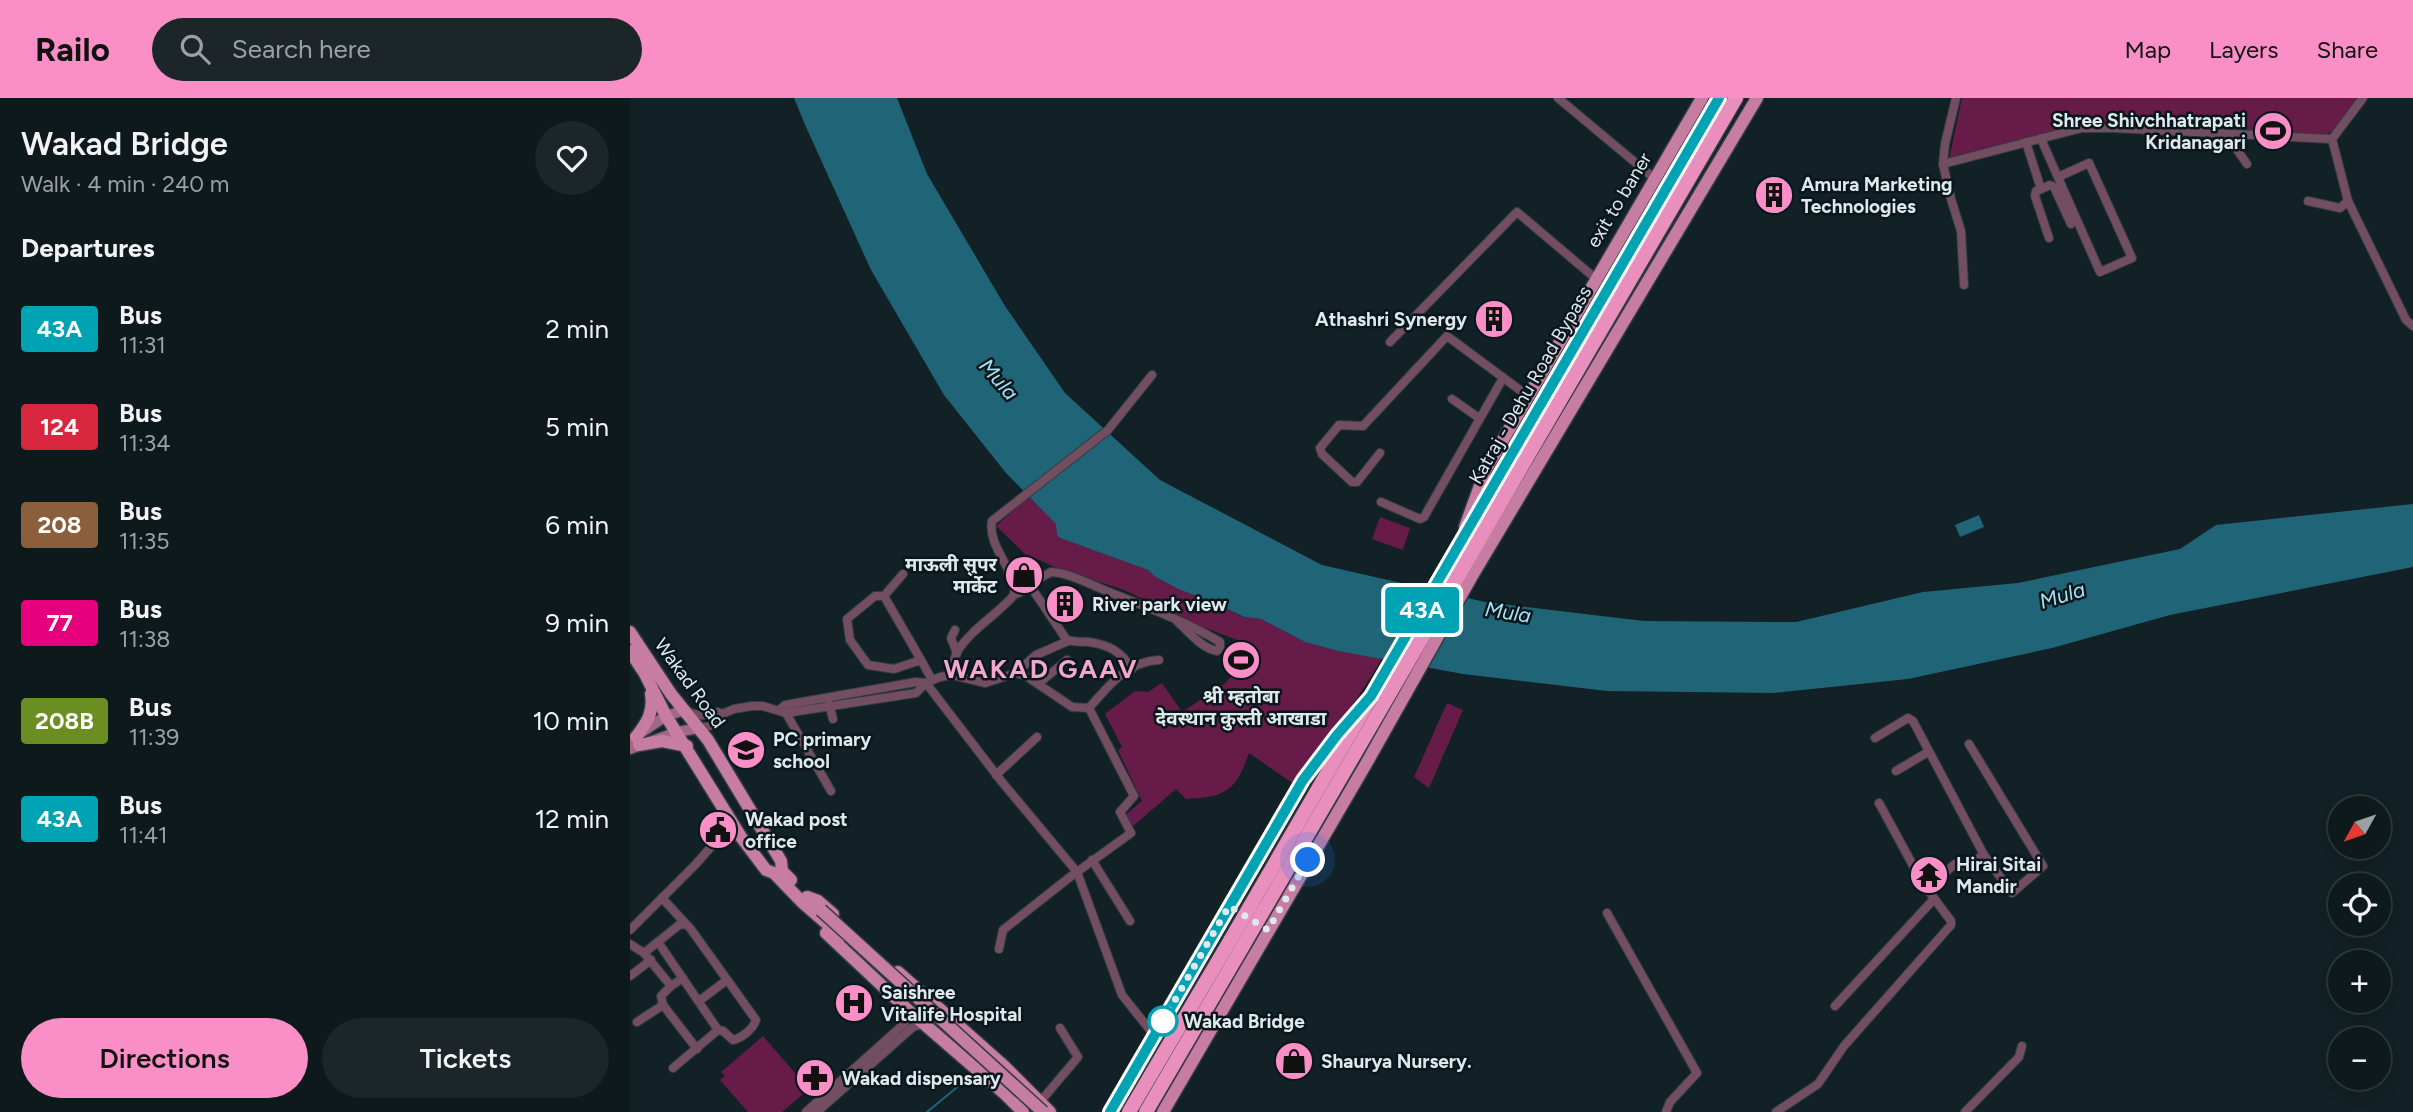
<!DOCTYPE html>
<html lang="en">
<head>
<meta charset="utf-8">
<style>
  body { margin:0; font-family:Figtree,"Noto Sans Devanagari",sans-serif; background:#1c2629; color:#f1f3f6; height:100vh; display:flex; flex-direction:column; font-size:26px; white-space:nowrap }
  * { box-sizing:border-box; margin:0 }
  p { font-size:23px; color:#9ba0a3 }
  .icon { flex:none; width:38px; height:38px; fill:none; stroke:currentColor; stroke-width:2; stroke-linecap:round; stroke-linejoin:round }
  .map { position:relative; flex:1; overflow:hidden }
  .drawer { display:flex; flex-direction:column; background:#0e191c; width:630px }
  .drawer>* { flex:none }
  .badge { padding:0 14px; border-radius:5px; font-size:24px; line-height:46px }
  .needle { width:46px; rotate:230deg }
  .fabs { position:absolute; left:1698px; top:698px; display:grid; gap:14px }
  .fabs a { display:grid; place-items:center; width:63px; height:63px; border-radius:50%; background:#0e191c; box-shadow:0 4px 18px #0003,0 0 0 2px #2e383b; font-size:35px }
  .you { position:absolute; width:35px; height:35px; margin:-18px; border:5px solid #fff; border-radius:50%; background:#1a73e8; box-shadow:0 0 0 10px #1a73e833 }
  .map>.badge { position:absolute; translate:-50% -50%; box-shadow:0 0 0 4px #fff }
  h2 { padding:0 21px; font-size:26px; line-height:63px }
  .round { display:grid; place-items:center; flex:none; width:74px; height:74px; border-radius:37px; background:#1c2629 }
  .summary { display:flex; align-items:center; justify-content:space-between; height:119px; padding:0 21px }
  h1 { font-size:33px; font-weight:600; line-height:52px }
  .primary-button { display:flex; gap:14px; margin-top:auto; padding:14px 21px }
  .primary-button a { flex:1; height:80px; border-radius:42px; background:#fa8fc7; color:#111; font-size:28px; font-weight:600; line-height:80px; text-align:center }
  .primary-button a+a { background:#1c2629; color:#f1f3f6 }
  ul { padding:0; list-style:none }
  li { display:flex; align-items:center; gap:21px; height:98px; padding:0 21px }
  li div { flex:1 }
  li b { display:block; font-size:26px }
  li em { font-style:normal }
  li .badge { min-width:77px; font-weight:700; text-align:center }
  header { display:flex; align-items:center; gap:42px; box-sizing:border-box; height:98px; padding:0 35px; background:#fa8fc7; color:#111 }
  header strong { font-size:33px }
  nav { display:flex; gap:38px; margin-inline-start:auto; font-size:24px }
  .search { width:490px; height:63px; background:#1c2629; display:flex; align-items:center; gap:18px; box-sizing:border-box; padding:0 24px; border-radius:38px; color:#9ba0a3; font-size:26px }
  main { display:flex; flex:1; min-height:0 }
  .map>svg:first-child { display:block }
  .green { fill:#671b48 }
  .water { fill:#1f6477 }
  .lines { fill:none; stroke-linecap:round; stroke-linejoin:round }
  .stream { stroke:#1f6477; stroke-width:2 }
  .street-casing { stroke:#2f3d41; stroke-width:10 }
  .secondary-casing { stroke:#2f3d41; stroke-width:13 }
  .primary-casing { stroke:#2f3d41; stroke-width:15 }
  .highway-casing { stroke:#2f3d41; stroke-width:17 }
  .street { stroke:#724e60; stroke-width:8 }
  .secondary { stroke:#a26885; stroke-width:10 }
  .primary { stroke:#c77ca2; stroke-width:12 }
  .highway { stroke:#e88fbd; stroke-width:14 }
  .primary-bridge-casing { stroke:#2f3d41; stroke-width:15; stroke-linecap:butt }
  .highway-bridge-casing { stroke:#2f3d41; stroke-width:17; stroke-linecap:butt }
  .primary-bridge { stroke:#c77ca2; stroke-width:12 }
  .highway-bridge { stroke:#e88fbd; stroke-width:14 }
  .line-casing { stroke:#fff; stroke-width:16 }
  .line { stroke:#00a3b4; stroke-width:10 }
  .walk { stroke:#dfe8eb; stroke-width:7; stroke-dasharray:0 12.6 }
  .stop-dot { fill:#fff; stroke:#00a3b4; stroke-width:3.5 }
  .labels { text-anchor:middle; dominant-baseline:central; stroke-width:5; stroke-linejoin:round; paint-order:stroke }
  .poi-label { font-size:19px; font-weight:bold; fill:#dfe8eb; stroke:#09171c; text-anchor:start }
  .street-label { font-size:19px; fill:#dfe8eb; stroke:#09171c }
  .stop-label { font-size:19px; font-weight:bold; fill:#dfe8eb; stroke:#09171c; text-anchor:start }
  .water-label { font-size:21px; font-style:italic; fill:#a9e0f2; stroke:#09171c }
  .district-label { font-size:26px; font-weight:bold; letter-spacing:2px; fill:#f3a7cd; stroke:#09171c }
</style>
</head>
<body>
<header>
<strong>Railo</strong>
<div class="search"><svg class="icon" aria-label="search" viewBox="0 0 24 24"><circle cx="10" cy="10" r="6"/><path d="M15 15l6 6"/></svg>Search here</div>
<nav><a>Map</a><a>Layers</a><a>Share</a></nav>
</header>
<main>
<section class="drawer">
<div class="summary"><div><h1>Wakad Bridge</h1><p>Walk · 4 min · 240 m</p></div><a class="round"><svg class="icon" aria-label="heart" viewBox="0 0 24 24"><path d="M12 20l-8-8c-3-5 5-10 8-4 3-6 11-1 8 4z"/></svg></a></div>
<h2>Departures</h2>
<ul>
<li><span class="badge" style="background:#00a3b4;color:#fff">43A</span><div><b>Bus</b><p>11:31</p></div><em>2 min</em></li>
<li><span class="badge" style="background:#d7263d;color:#fff">124</span><div><b>Bus</b><p>11:34</p></div><em>5 min</em></li>
<li><span class="badge" style="background:#8b5e3c;color:#fff">208</span><div><b>Bus</b><p>11:35</p></div><em>6 min</em></li>
<li><span class="badge" style="background:#e6007e;color:#fff">77</span><div><b>Bus</b><p>11:38</p></div><em>9 min</em></li>
<li><span class="badge" style="background:#6b8e23;color:#fff">208B</span><div><b>Bus</b><p>11:39</p></div><em>10 min</em></li>
<li><span class="badge" style="background:#00a3b4;color:#fff">43A</span><div><b>Bus</b><p>11:41</p></div><em>12 min</em></li>
</ul>
<div class="primary-button"><a>Directions</a><a>Tickets</a></div>
</section>
<div class="map">
<svg width="1783" height="1014" viewBox="0 0 1783 1014">
  <rect width="100%" height="100%" fill="#122125"/>
  <g class="green">
    <path d="M1332,0H1728L1706,30L1696,37L1449,27L1436,29L1333,61H1319Z"/>
    <path d="M399,398L427,426L430,440L518,472L524,478L548,491L585,505L613,519L631,521L675,544L708,553L752,560C727,605 694,644 665,687L619,655C606,693 596,699 556,701L546,691L502,729L493,719L512,703L488,652L492,649L475,616L505,593L518,594L532,585L552,614L593,587L606,574H617L622,568V559L610,551V543L570,528L494,492L427,470L395,456L366,428Z"/>
    <path d="M750,419L780,430L773,452L742,441Z"/>
    <path d="M817,605L833,612L799,690L784,679Z"/>
    <path d="M133,938L179,991L152,1014H118L90,982L95,978L91,974Z"/>
  </g>
  <g class="water">
    <path d="M164,0H267L297,76L375,208L435,295L530,382L692,467L855,504L1014,523L1166,524L1293,494L1388,485L1550,451L1586,427L1783,406V469L1540,517L1422,550L1278,581L1143,595L977,593L833,576L708,553L675,544L631,521L614,519L585,505L548,491L524,478L518,472L430,440L427,437L426,426L376,375L314,297L241,172L176,29Z"/>
    <path d="M1349,417L1354,429L1330,439L1325,427Z"/>
  </g>
  <g class="lines">
    <path class="stream" d="M297,1014L342,977"/>
    <g class="street-casing">
      <g id="street">
        <path d="M928,0L1025,81"/>
        <path d="M1326,0L1315,46L1313,66L1321,101L1331,133L1334,187"/>
        <path d="M1596,36L1617,66"/>
        <path d="M1411,40L1415,50L1470,174L1502,160L1459,65L1428,79"/>
        <path d="M1702,41L1718,103L1776,222L1783,228"/>
        <path d="M1702,41L1733,0"/>
        <path d="M1396,44L1411,91L1406,93L1405,98L1419,140"/>
        <path d="M1313,66L1452,30H1484L1702,41"/>
        <path d="M1411,91L1420,87L1424,89L1441,126"/>
        <path d="M1678,103L1710,110L1718,103"/>
        <path d="M760,244L887,114L965,180"/>
        <path d="M822,301L849,320"/>
        <path d="M750,355L727,384H722L692,356L690,350L709,327L733,328L817,238L898,298"/>
        <path d="M751,404L790,421L794,419L873,280"/>
        <path d="M378,474L387,477L401,489L408,481L421,474C440,475 461,487 479,494C516,509 555,523 590,544V549L587,553C571,550 559,534 547,523"/>
        <path d="M384,497L401,489L436,541C443,545 450,543 459,544C480,547 491,554 502,571"/>
        <path d="M254,498L273,476"/>
        <path d="M325,532L321,540L327,555"/>
        <path d="M291,562L264,571L238,567L220,542L217,521L245,498H254L291,562L302,582"/>
        <path d="M386,575L406,557L438,543"/>
        <path d="M322,577C323,570 324,560 327,554C341,531 367,517 384,497C388,473 357,450 362,423L478,332L522,277"/>
        <path d="M408,586L437,562"/>
        <path d="M199,606L203,621"/>
        <path d="M149,612L155,607L286,584L296,585L372,684L447,774L492,897L524,937"/>
        <path d="M57,613C68,619 76,618 88,614L92,616L104,611L122,608H133L156,615L286,595L296,585L310,579L322,577L355,585L386,575L396,578L442,609L459,610"/>
        <path d="M156,615L201,693"/>
        <path d="M69,630C80,628 88,628 92,616"/>
        <path d="M1245,640L1278,620L1283,623L1354,757L1382,795L1413,768L1339,646"/>
        <path d="M1266,673L1298,654"/>
        <path d="M366,677L407,639"/>
        <path d="M462,762L500,823"/>
        <path d="M1297,790L1325,766L1335,769L1354,757"/>
        <path d="M32,800L56,826"/>
        <path d="M977,815L1067,975L1040,1004L1036,1014"/>
        <path d="M0,832L66,766L87,742L104,728"/>
        <path d="M28,844L88,932L43,970"/>
        <path d="M0,846L14,855L49,827L56,826L60,830L126,922C123,931 112,940 103,942L93,933L88,932"/>
        <path d="M369,851L373,832L440,779L501,735L490,714L504,698L459,610C478,588 498,563 529,562"/>
        <path d="M14,855L41,888L53,880"/>
        <path d="M0,878L21,862"/>
        <path d="M69,903L97,882"/>
        <path d="M33,907L31,898L41,888"/>
        <path d="M1205,908L1304,801"/>
        <path d="M7,924L33,907L67,951"/>
        <path d="M410,1004L448,959L430,930"/>
        <path d="M176,1014L275,925L279,913"/>
        <path d="M187,1014L283,929L293,926"/>
        <path d="M1146,1014L1188,986L1214,948L1321,827V823L1292,784L1249,705"/>
        <path d="M1335,1014L1389,959L1392,948"/>
      </g>
    </g>
    <g class="secondary-casing">
      <g id="secondary">
        <path d="M0,642L36,618L55,612"/>
        <path d="M0,651L47,634L69,630"/>
      </g>
    </g>
    <g class="primary-casing">
      <g id="primary">
        <path d="M835,429L856,371L1072,0"/>
        <path d="M0,534L41,596L78,642L151,763L152,773L161,782"/>
        <path d="M0,553L15,576L36,618L111,739L136,772L144,775L173,805L211,838"/>
        <path d="M6,639C17,625 24,614 21,596"/>
        <path d="M9,647L32,643L57,648"/>
        <path d="M177,799L188,803L203,816"/>
        <path d="M196,835L279,913L375,996L393,1014"/>
        <path d="M268,874L374,968L420,1014"/>
        <path d="M480,1014L673,682L730,611"/>
        <path d="M533,1014L736,666L842,478L1127,0"/>
      </g>
    </g>
    <g class="highway-casing">
      <g id="highway">
        <path d="M619,810L1089,0"/>
        <path d="M631,817L1106,0"/>
        <path d="M499,1014L601,841"/>
        <path d="M516,1014L613,848"/>
      </g>
    </g>
    <use href="#street" class="street"/>
    <use href="#secondary" class="secondary"/>
    <use href="#primary" class="primary"/>
    <use href="#highway" class="highway"/>
    <g class="primary-bridge-casing">
      <path id="primary-bridge" d="M191,812L413,1014"/>
    </g>
    <g class="highway-bridge-casing">
      <g id="highway-bridge">
        <path d="M601,841L619,810"/>
        <path d="M613,848L631,817"/>
      </g>
    </g>
    <use href="#primary-bridge" class="primary-bridge"/>
    <use href="#highway-bridge" class="highway-bridge"/>
  </g>
  <g class="lines">
    <g class="line-casing">
      <path id="line" d="M480,1014L673,682L707,637L741,598L1089,0"/>
    </g>
    <use href="#line" class="line"/>
    <path class="walk" d="M533,923L599,808L638,832L678,762"/>
  </g>
  <defs>
    <g id="stadium-disc" transform="scale(2.0125)"><circle r="9.5" fill="#fa8fc7" stroke="#09171c"/><path d="M0-5a6.5 5 0 1 0 0 10a6.5 5 0 1 0 0-10ZM-3.5-1.8h7v3.6h-7Z" fill="#111"/></g>
    <g id="building-disc" transform="scale(2.0125)"><circle r="9.5" fill="#fa8fc7" stroke="#09171c"/><path d="M-4-6H4V6H1V3H-1V6H-4ZM-2.5-4.3h1.7v1.8h-1.7ZM.8-4.3h1.7v1.8H.8ZM-2.5-1h1.7V.8h-1.7ZM.8-1h1.7V.8H.8Z" fill="#111"/></g>
    <g id="shop-disc" transform="scale(2.0125)"><circle r="9.5" fill="#fa8fc7" stroke="#09171c"/><path d="M-5-2.5h2.3a2.7 3.5 0 0 1 5.4 0H5L5.5 6h-11ZM-1.5-2.5h3a1.5 2.3 0 0 0-3 0Z" fill="#111"/></g>
    <g id="school-disc" transform="scale(2.0125)"><circle r="9.5" fill="#fa8fc7" stroke="#09171c"/><path d="M0-5L7-2L0 1L-7-2ZM-4 1L0 2.5L4 1V4Q0 6-4 4Z" fill="#111"/></g>
    <g id="civic-disc" transform="scale(2.0125)"><circle r="9.5" fill="#fa8fc7" stroke="#09171c"/><path d="M-.6-6.5H3V-4.5H.6V-3L4-1V1h2V6H-6V1h2V-1L-.6-3ZM-1.2 2.5V6h2.4V2.5Z" fill="#111"/></g>
    <g id="temple-disc" transform="scale(2.0125)"><circle r="9.5" fill="#fa8fc7" stroke="#09171c"/><path d="M0-6L5-2H3V0L6.5 2.5H4V6H1.5V3h-3V6H-4V2.5H-6.5L-3 0V-2H-5Z" fill="#111"/></g>
    <g id="hospital-disc" transform="scale(2.0125)"><circle r="9.5" fill="#fa8fc7" stroke="#09171c"/><path d="M-5-5h3v3.5h4V-5h3V5h-3V1.5h-4V5h-3Z" fill="#111"/></g>
    <g id="pharmacy-disc" transform="scale(2.0125)"><circle r="9.5" fill="#fa8fc7" stroke="#09171c"/><path d="M-2-6h4v4h4v4h-4v4h-4v-4h-4v-4h4Z" fill="#111"/></g>
  </defs>
  <g fill-rule="evenodd">
    <use href="#stadium-disc" x="1643" y="33"/>
    <use href="#building-disc" x="1144" y="97"/>
    <use href="#building-disc" x="864" y="221"/>
    <use href="#shop-disc" x="394" y="477"/>
    <use href="#building-disc" x="435" y="506"/>
    <use href="#stadium-disc" x="611" y="562"/>
    <use href="#school-disc" x="116" y="652"/>
    <use href="#civic-disc" x="88" y="732"/>
    <use href="#temple-disc" x="1299" y="777"/>
    <use href="#hospital-disc" x="224" y="905"/>
    <use href="#shop-disc" x="664" y="963"/>
    <use href="#pharmacy-disc" x="185" y="980"/>
  </g>
  <circle class="stop-dot" cx="533" cy="923" r="14"/>
  <g class="labels">
    <g class="poi-label">
      <text x="1616" y="22" text-anchor="end">Shree Shivchhatrapati<tspan x="1616" dy="22">Kridanagari</tspan></text>
      <text x="1171" y="86">Amura Marketing<tspan x="1171" dy="22">Technologies</tspan></text>
      <text x="837" y="221" text-anchor="end">Athashri Synergy</text>
      <text x="367" y="466" text-anchor="end">माऊली सुपर<tspan x="367" dy="22">मार्केट</tspan></text>
      <text x="462" y="506">River park view</text>
      <text x="611" y="598" text-anchor="middle">श्री म्हतोबा<tspan x="611" dy="22">देवस्थान कुस्ती आखाडा</tspan></text>
      <text x="143" y="641">PC primary<tspan x="143" dy="22">school</tspan></text>
      <text x="115" y="721">Wakad post<tspan x="115" dy="22">office</tspan></text>
      <text x="1326" y="766">Hirai Sitai<tspan x="1326" dy="22">Mandir</tspan></text>
      <text x="251" y="894">Saishree<tspan x="251" dy="22">Vitalife Hospital</tspan></text>
      <text x="691" y="963">Shaurya Nursery.</text>
      <text x="212" y="980">Wakad dispensary</text>
    </g>
    <g class="street-label">
      <text transform="translate(989 102) rotate(-59)">exit to baner</text>
      <text transform="translate(900 287) rotate(-60)">Katraj - Dehu Road Bypass</text>
      <text transform="translate(60 585) rotate(54)">Wakad Road</text>
    </g>
    <g class="stop-label">
      <text x="554" y="923">Wakad Bridge</text>
    </g>
    <g class="water-label">
      <text transform="translate(369 281) rotate(49)">Mula</text>
      <text transform="translate(1432 497) rotate(-17)">Mula</text>
      <text transform="translate(878 514) rotate(9)">Mula</text>
    </g>
    <g class="district-label">
      <text x="411" y="571">WAKAD GAAV</text>
    </g>
  </g>
</svg>
<div class="fabs">
<a><svg class="needle" viewBox="-14 -14 28 28"><path d="M0-13l5 13h-10z" fill="#e53935"/><path d="M0 13l5-13h-10z" fill="#9ba0a3"/></svg></a>
<a><svg class="icon" aria-label="locate" viewBox="0 0 24 24"><circle cx="12" cy="12" r="6"/><path d="M12 2v4M12 18v4M2 12h4M18 12h4"/></svg></a>
<a>+</a>
<a>−</a>
</div>
<div class="you" style="left:678px;top:762px"></div>
<b class="badge" style="left:792px;top:512px;background:#00a3b4;color:#fff">43A</b>
</div>
</main>
</body>
</html>
